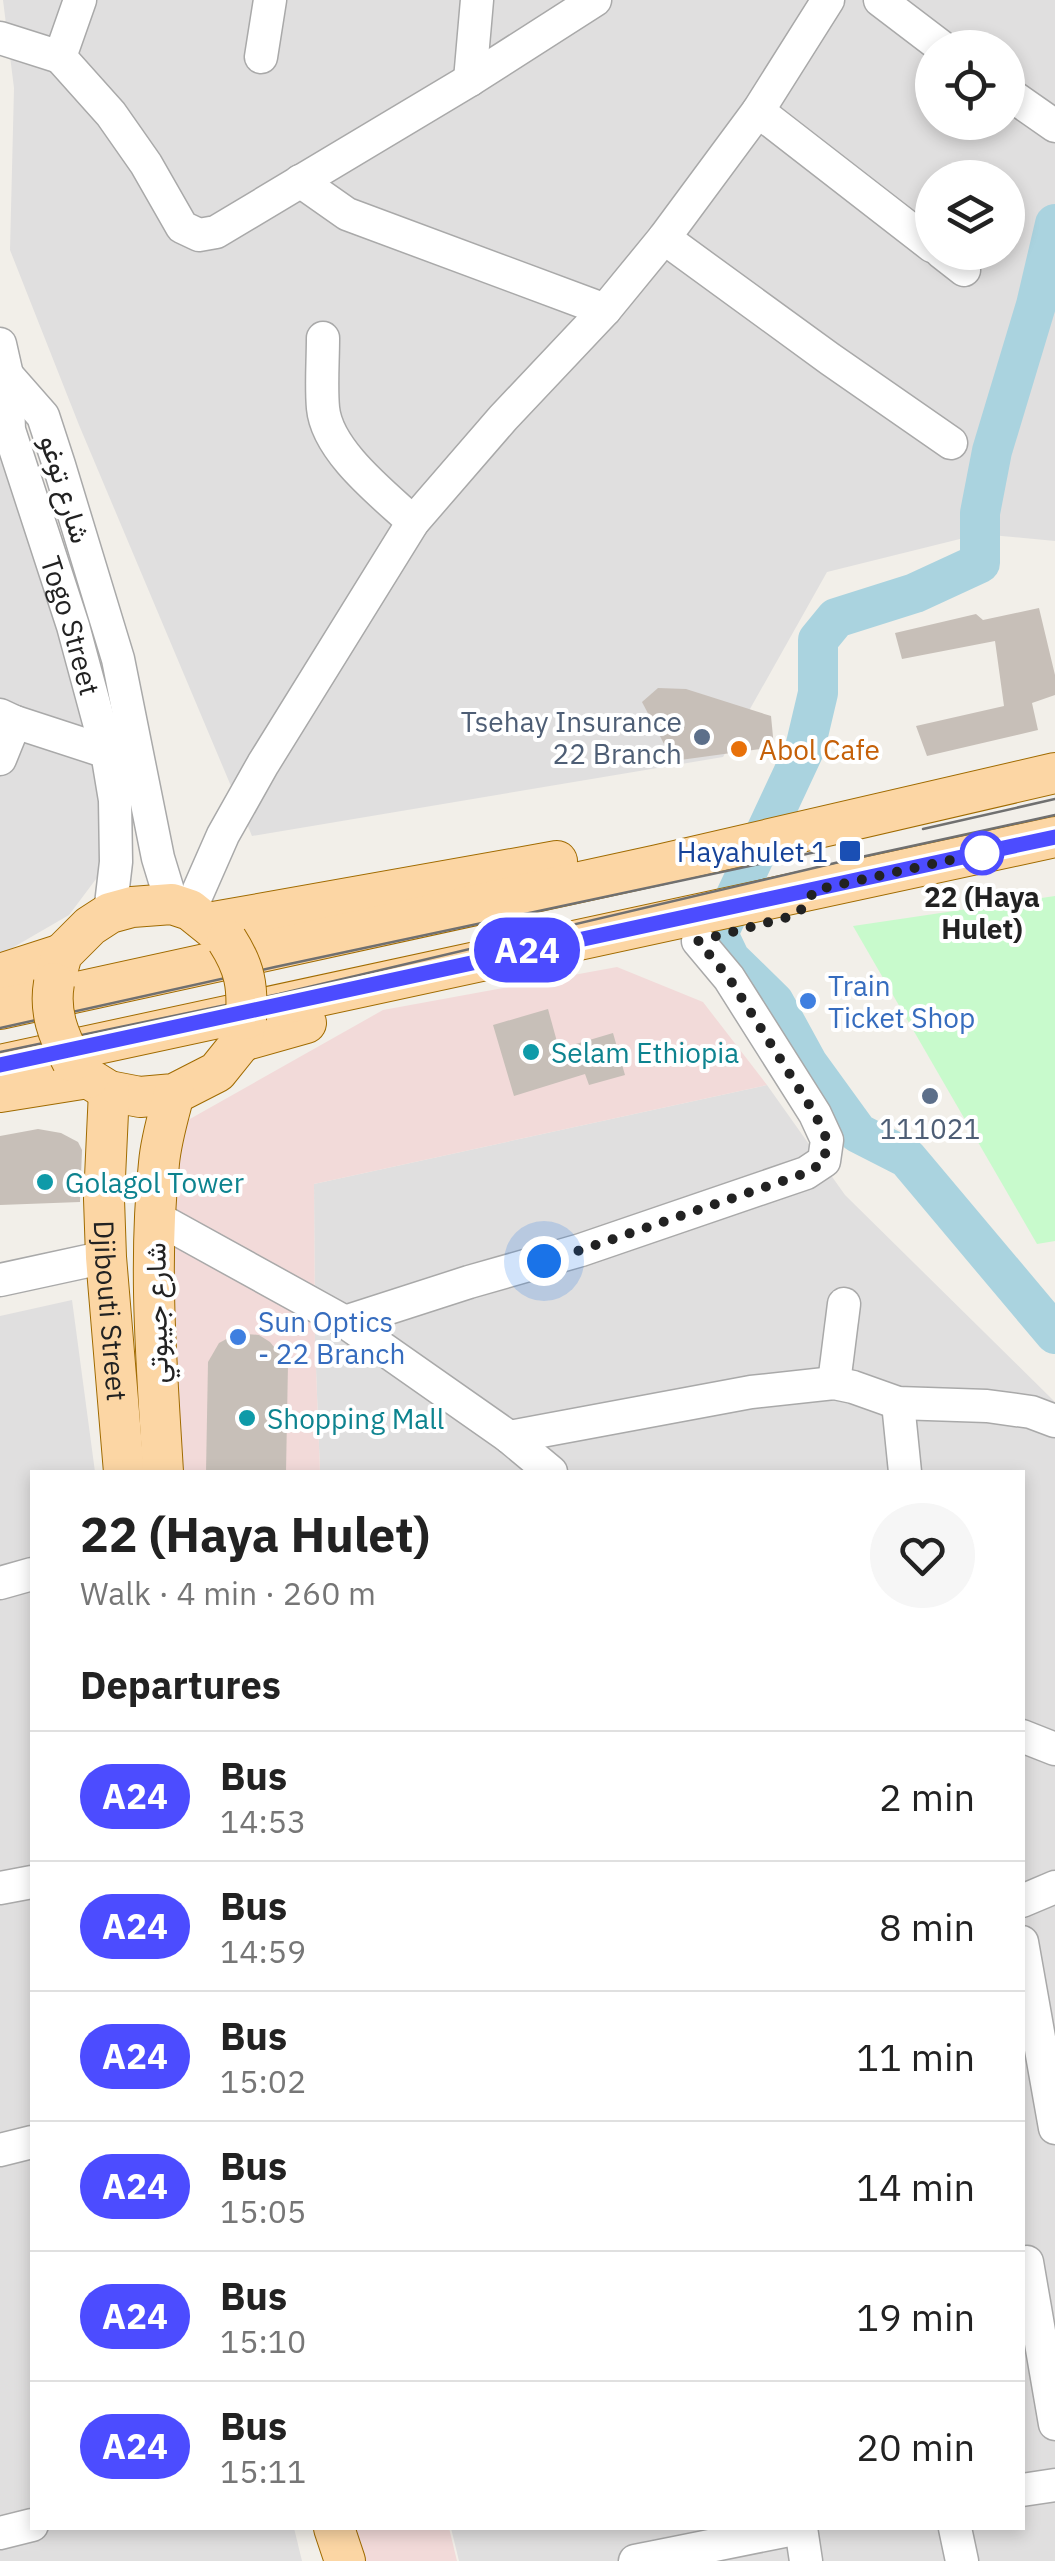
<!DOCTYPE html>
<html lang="en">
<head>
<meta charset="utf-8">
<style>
  body { margin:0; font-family:"IBM Plex Sans",Vazirmatn,sans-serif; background:#f6f6f6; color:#222; height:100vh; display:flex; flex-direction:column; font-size:38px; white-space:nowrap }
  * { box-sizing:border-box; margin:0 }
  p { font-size:32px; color:#767676 }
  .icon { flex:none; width:55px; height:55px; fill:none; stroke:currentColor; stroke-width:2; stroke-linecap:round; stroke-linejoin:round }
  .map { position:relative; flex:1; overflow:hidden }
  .panel { position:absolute; left:30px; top:1470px; width:995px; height:1060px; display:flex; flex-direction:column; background:#fff; border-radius:0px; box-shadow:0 5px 15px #0003 }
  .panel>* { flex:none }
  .badge { padding:0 20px; border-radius:32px; font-size:35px; line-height:65px }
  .tools { position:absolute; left:915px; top:30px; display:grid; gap:20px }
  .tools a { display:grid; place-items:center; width:110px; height:110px; border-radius:50%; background:#fff; box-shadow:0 5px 15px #0003; font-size:50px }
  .you { position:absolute; width:50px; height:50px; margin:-25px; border:8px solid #fff; border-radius:50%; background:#1a73e8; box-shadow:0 0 0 15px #1a73e833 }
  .map>.badge { position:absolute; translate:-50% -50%; box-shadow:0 0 0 5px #fff }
  h2 { padding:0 50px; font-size:38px; line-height:90px }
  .round { display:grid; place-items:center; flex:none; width:105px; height:105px; border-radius:52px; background:#f6f6f6 }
  .headline { display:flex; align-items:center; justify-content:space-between; height:170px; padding:0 50px }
  h1 { font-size:48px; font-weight:800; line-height:75px }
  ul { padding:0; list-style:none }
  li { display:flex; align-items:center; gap:30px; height:130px; padding:0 50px; border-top:2px solid #e0e0e0 }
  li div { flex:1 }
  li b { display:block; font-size:38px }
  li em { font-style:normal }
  li .badge { min-width:110px; font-weight:700; text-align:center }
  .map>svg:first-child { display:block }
  .residential { fill:#e0dfdf; fill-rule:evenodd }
  .commercial { fill:#f2dad9 }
  .park { fill:#c8facc }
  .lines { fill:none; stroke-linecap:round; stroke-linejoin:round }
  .river { stroke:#aad3df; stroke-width:40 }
  .building { fill:#c7bfb8 }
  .minor-casing { stroke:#a9a9a9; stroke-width:35 }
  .major-casing { stroke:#a06b00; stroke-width:42 }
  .minor { stroke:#fff; stroke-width:32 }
  .major { stroke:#fcd6a4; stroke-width:40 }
  .tram { stroke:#707070; stroke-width:2.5 }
  .major-bridge-casing { stroke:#a06b00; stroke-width:42; stroke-linecap:butt }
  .major-bridge { stroke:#fcd6a4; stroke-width:40 }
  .line-casing { stroke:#fff; stroke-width:22 }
  .line { stroke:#4c4cff; stroke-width:15 }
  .walk { stroke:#222; stroke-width:10; stroke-dasharray:0 18 }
  .service-dot { fill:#5c6f8a; stroke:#fff; stroke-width:4 }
  .food-dot { fill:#e8710a; stroke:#fff; stroke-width:4 }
  .transit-dot { fill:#1a4fb4; stroke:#fff; stroke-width:4 }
  .stop-dot { fill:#fff; stroke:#4c4cff; stroke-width:5 }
  .shop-dot { fill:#3f7fe0; stroke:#fff; stroke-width:4 }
  .culture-dot { fill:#0f9aa8; stroke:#fff; stroke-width:4 }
  .labels { text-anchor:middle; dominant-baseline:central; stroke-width:8; stroke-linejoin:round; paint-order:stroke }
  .street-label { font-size:28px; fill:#222; stroke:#fff }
  .service-label { font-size:28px; fill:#4e5e75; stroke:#fff; text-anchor:end }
  .food-label { font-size:28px; fill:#c56008; stroke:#fff; text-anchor:start }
  .transit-label { font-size:28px; fill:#164399; stroke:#fff; text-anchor:end }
  .stop-label { font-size:28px; font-weight:bold; fill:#222; stroke:#fff }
  .shop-label { font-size:28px; fill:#366cbe; stroke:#fff; text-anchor:start }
  .culture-label { font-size:28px; fill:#0d838f; stroke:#fff; text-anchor:start }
</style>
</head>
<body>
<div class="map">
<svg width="1055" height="2561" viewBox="0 0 1055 2561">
  <rect width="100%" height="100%" fill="#f2efe9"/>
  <g class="residential">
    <path d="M3,0H1055V541L980,534L827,572L723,757L252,836L79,425L10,250L14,88ZM932,48H1008V122H932ZM932,178H1008V252H932Z"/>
    <path d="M0,448L111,780L108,863L69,915L0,955Z"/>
    <path d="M767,1085L845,1195L1055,1402V2561H459L451,2528H1022V1472H320L315,1343L314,1184Z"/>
    <path d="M72,1300L95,1472H32V2528H294L302,2561H0V1316Z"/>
  </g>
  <g class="commercial">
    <path d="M617,967L703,1002L767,1085L314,1184L315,1343L320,1472H178L149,1142L383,1010Z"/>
    <path d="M353,2528H449L457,2561H361Z"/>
  </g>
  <path class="park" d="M1055,896V1241L1037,1244L853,926Z"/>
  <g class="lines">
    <path class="river" d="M1055,224L1036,305L992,451L980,513V563L915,593L836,618L818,640V693L805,748L718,934L730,959L774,1002L808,1064L858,1133L907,1158L1055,1334"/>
  </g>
  <g class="building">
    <path d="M1039,608L1055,675V695L1032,703L1038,730L927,756L916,726L1004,706L995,641L902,659L895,633L976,614L983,620Z"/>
    <path d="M658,688L686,689L771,716L774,747L673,761L642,702Z"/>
    <path d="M548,1009L559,1049L613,1033L625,1075L589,1085L585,1074L514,1096L493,1025Z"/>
    <path d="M38,1129L61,1133L78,1142L82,1150L80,1202L0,1205V1136Z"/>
    <path d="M246,1334L259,1335L270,1342L288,1364L286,1472H206L208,1362L219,1343L232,1336Z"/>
  </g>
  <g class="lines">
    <g class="minor-casing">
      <g id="minor">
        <path d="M880,0L943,48"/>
        <path d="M0,38L60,57L80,0"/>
        <path d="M60,57L111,114L146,164L182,227L199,235L216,232L470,80L595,0"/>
        <path d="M261,57L270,0"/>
        <path d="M470,80L477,0"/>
        <path d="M1008,93L1055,126"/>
        <path d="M758,111L932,246"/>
        <path d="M300,181L347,214L605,310"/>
        <path d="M664,238L830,359L951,443"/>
        <path d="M941,252L964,270"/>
        <path d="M323,338C323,361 321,385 323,408C327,451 383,494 413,522"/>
        <path id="s1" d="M0,344L7,375L9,430L73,626L107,752L115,800L116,862L110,913"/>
        <path d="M7,375L43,416L59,465L118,659L158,858L172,904"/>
        <path d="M0,715L15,722L107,752"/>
        <path d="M0,759L15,722"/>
        <path d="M190,910L223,835L263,764L413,522L503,418L605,310L664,238L758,111L828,0"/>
        <path d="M155,1217L345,1322L509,1437L551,1472"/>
        <path d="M0,1280L106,1257"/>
        <path d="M345,1322L469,1282L581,1250L806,1173L824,1161L827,1140L815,1114L729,978L698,941"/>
        <path d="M834,1383L844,1304"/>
        <path d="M898,1403L905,1472"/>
        <path d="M509,1437L751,1392L834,1383L853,1387L898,1403L987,1406L1031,1412L1055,1421"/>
        <path d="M0,1583L32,1574"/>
        <path d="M1022,1736L1055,1749"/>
        <path d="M0,1888L32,1882"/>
        <path d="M1022,1901L1055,1887"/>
        <path d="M1022,1942L1055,2128"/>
        <path d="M0,2150L32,2142"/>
        <path d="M1022,2263L1027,2262L1055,2424"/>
        <path d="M1022,2490L1055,2485"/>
        <path d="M801,2528L806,2561"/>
        <path d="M955,2528L962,2561"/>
        <path d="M0,2533L32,2525"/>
        <path d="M635,2561L799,2528"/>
      </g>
    </g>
    <g class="major-casing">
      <g id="major">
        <path d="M208,923L557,861"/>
        <path d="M0,974L62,954"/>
        <path d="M54,983L62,954L90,926L110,913L132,907L172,904L190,910L226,939"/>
        <path d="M0,1009L658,865L1055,773"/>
        <path d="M242,1041L306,1023"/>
        <path d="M72,1061L88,1078L109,1091L140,1097L174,1094L217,1072L242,1041L246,1019"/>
        <path d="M0,1065L1055,837"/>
        <path id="s2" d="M109,1091L104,1199L106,1257L124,1472"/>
        <path d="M0,1092L88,1078"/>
        <path d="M163,1472C157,1369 148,1266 159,1163C161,1140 168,1117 174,1094"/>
        <path d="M334,2528L345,2561"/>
      </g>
    </g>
    <use href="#minor" class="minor"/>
    <use href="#major" class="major"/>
    <g class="tram">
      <path d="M923,829L1055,799"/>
      <path d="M0,1028L275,967L816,852"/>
      <path d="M0,1052L279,994L852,859L1055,815"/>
    </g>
    <g class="major-bridge-casing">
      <g id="major-bridge">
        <path d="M227,940C245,968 248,986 246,1019"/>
        <path d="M54,983C49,1012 58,1035 72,1061"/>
      </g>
    </g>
    <use href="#major-bridge" class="major-bridge"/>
  </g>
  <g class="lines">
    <g class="line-casing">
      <path id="line" d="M0,1065L1055,837"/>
    </g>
    <use href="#line" class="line"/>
    <path class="walk" d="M544,1261L581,1250L806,1173L824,1162L827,1140L815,1114L729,978L698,941L792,916L802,909L815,890L982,853"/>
  </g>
  <g class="service-dot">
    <circle cx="702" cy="737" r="10"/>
    <circle cx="930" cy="1096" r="10"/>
  </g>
  <circle class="food-dot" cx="739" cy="749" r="10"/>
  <rect class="transit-dot" x="838" y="839" width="24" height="24" rx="5"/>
  <circle class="stop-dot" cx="982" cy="853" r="20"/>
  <g class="shop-dot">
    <circle cx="808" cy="1001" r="10"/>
    <circle cx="238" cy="1337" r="10"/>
  </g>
  <g class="culture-dot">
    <circle cx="531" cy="1052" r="10"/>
    <circle cx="45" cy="1182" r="10"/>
    <circle cx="247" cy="1418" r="10"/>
  </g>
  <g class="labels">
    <g class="street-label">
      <text transform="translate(66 489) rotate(73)">شارع توغو</text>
      <text stroke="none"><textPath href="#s1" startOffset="292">Togo Street</textPath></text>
      <text stroke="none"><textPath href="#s2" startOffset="220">Djibouti Street</textPath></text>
      <text transform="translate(156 1313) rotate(-91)">شارع جيبوتي</text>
    </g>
    <g class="service-label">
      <text x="682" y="721">Tsehay Insurance<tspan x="682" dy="32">22 Branch</tspan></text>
      <text x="930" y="1128" text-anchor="middle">111021</text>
    </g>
    <g class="food-label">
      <text x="759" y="749">Abol Cafe</text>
    </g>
    <g class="transit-label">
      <text x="828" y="851">Hayahulet 1</text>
    </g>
    <g class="stop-label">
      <text x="982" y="896">22 (Haya<tspan x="982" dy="32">Hulet)</tspan></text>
    </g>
    <g class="shop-label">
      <text x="828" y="985">Train<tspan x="828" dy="32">Ticket Shop</tspan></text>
      <text x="258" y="1321">Sun Optics<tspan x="258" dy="32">- 22 Branch</tspan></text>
    </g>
    <g class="culture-label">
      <text x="551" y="1052">Selam Ethiopia</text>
      <text x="65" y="1182">Golagol Tower</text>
      <text x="267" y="1418">Shopping Mall</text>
    </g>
  </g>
</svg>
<div class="tools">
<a><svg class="icon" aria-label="locate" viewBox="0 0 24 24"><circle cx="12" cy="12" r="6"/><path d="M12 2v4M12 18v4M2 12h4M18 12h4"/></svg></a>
<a><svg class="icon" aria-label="layers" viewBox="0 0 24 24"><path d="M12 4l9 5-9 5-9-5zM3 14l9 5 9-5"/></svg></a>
</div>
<div class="you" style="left:544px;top:1261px"></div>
<b class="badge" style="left:527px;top:950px;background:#4c4cff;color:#fff">A24</b>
<section class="panel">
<div class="headline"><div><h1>22 (Haya Hulet)</h1><p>Walk · 4 min · 260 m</p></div><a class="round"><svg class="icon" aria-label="heart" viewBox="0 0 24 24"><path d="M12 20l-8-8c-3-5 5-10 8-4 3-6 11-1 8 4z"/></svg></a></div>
<h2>Departures</h2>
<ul>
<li><span class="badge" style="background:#4c4cff;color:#fff">A24</span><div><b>Bus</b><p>14:53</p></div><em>2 min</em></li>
<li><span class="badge" style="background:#4c4cff;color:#fff">A24</span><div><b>Bus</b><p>14:59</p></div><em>8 min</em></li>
<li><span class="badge" style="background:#4c4cff;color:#fff">A24</span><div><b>Bus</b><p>15:02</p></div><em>11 min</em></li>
<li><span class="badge" style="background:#4c4cff;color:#fff">A24</span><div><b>Bus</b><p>15:05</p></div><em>14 min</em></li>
<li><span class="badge" style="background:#4c4cff;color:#fff">A24</span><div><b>Bus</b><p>15:10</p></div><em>19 min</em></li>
<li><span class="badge" style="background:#4c4cff;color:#fff">A24</span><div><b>Bus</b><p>15:11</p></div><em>20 min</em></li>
</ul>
</section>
</div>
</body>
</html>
